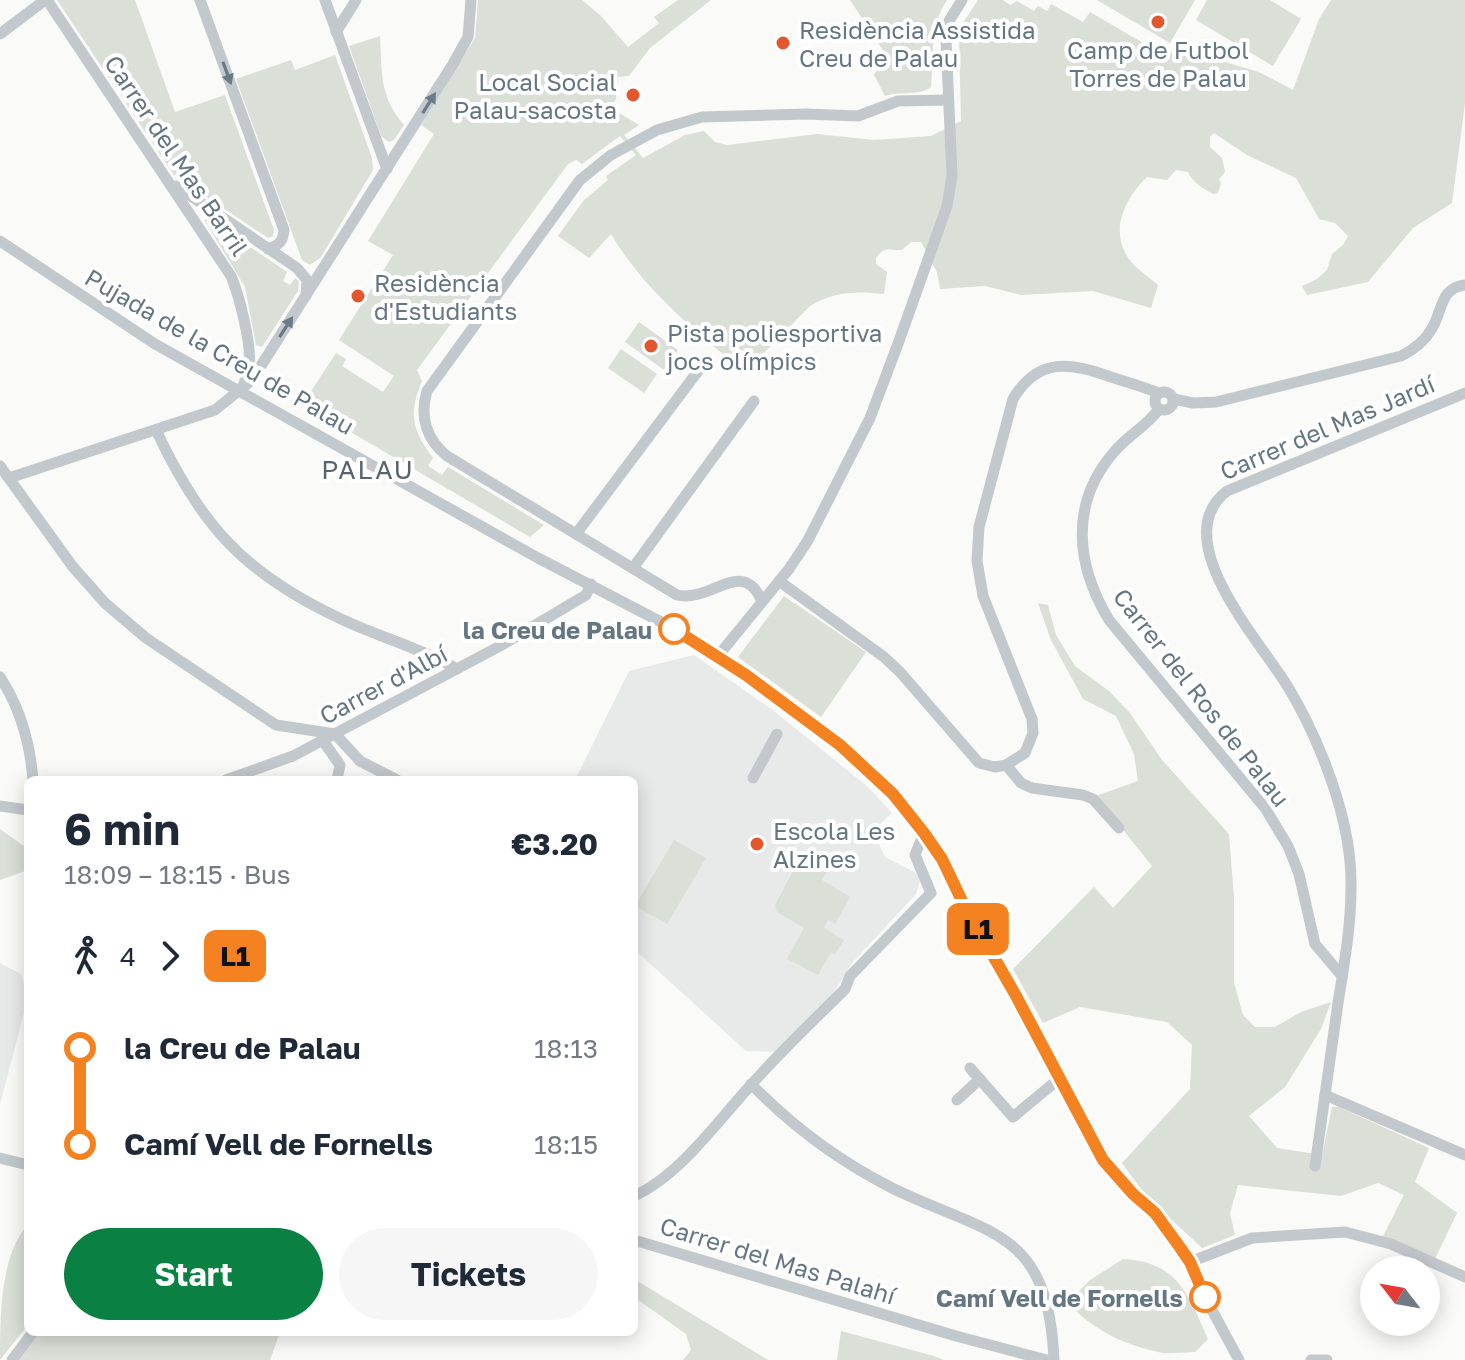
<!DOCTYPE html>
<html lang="en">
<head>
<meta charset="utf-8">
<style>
  body { margin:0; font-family:"Golos Text",sans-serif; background:#f6f6f7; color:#1f2937; height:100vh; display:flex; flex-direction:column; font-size:30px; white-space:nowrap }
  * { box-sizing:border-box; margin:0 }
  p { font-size:26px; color:#747a83 }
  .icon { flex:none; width:44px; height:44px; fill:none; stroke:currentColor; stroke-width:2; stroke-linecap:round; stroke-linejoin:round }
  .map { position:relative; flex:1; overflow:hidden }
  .panel { position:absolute; left:24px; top:776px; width:614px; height:560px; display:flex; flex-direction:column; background:#fff; border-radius:12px; box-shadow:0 4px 20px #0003 }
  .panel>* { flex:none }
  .badge { padding:0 16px; border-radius:12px; font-size:28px; line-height:52px }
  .needle { width:52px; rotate:301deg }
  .buttons { position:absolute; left:1360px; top:1256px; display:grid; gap:16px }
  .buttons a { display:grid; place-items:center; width:80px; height:80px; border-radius:50%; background:#fff; box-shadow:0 4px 20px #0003; font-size:40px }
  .map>.badge { position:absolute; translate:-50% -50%; box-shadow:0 0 0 4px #fff }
  .legs { display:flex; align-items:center; gap:12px; height:88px; padding:0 40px; font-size:26px }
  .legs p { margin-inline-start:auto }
  .head { display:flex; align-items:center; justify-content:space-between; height:136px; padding:0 40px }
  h1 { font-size:44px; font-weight:700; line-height:60px }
  .action { display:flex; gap:16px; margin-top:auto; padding:16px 40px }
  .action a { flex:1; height:92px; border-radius:48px; background:#0b8043; color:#fff; font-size:32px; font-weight:700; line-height:92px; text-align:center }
  .action a+a { background:#f6f6f7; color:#1f2937 }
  ul { padding:0 40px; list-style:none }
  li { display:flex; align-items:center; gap:28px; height:96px; font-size:30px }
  li i { display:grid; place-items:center; width:12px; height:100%; margin:0 10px; background:currentColor }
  li i::after { content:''; width:20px; height:20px; margin:-10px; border:6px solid; border-radius:50%; background:#fff }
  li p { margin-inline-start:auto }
  li:first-child i { background:linear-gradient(#0000 50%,currentColor 0) }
  li:last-child i { background:linear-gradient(currentColor 50%,#0000 0) }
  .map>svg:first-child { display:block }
  .built { fill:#e8e9e9 }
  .green { fill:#dadfd7 }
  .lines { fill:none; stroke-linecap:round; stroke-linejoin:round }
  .minor { stroke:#c3c8cc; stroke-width:11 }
  .oneway { fill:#6a7a87 }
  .line-1-casing { stroke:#fff; stroke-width:18 }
  .line-1 { stroke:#f58220; stroke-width:12 }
  .poi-dot { fill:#e4572e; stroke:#fff; stroke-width:3 }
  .stop-1-dot { fill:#fff; stroke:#f58220; stroke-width:4 }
  .labels { text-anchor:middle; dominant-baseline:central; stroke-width:8; stroke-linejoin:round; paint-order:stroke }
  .poi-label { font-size:24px; fill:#657683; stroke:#fff; text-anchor:start }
  .street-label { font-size:24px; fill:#657683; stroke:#fff }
  .stop-label { font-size:24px; font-weight:bold; fill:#657683; stroke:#fff; text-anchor:end }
  .neighbourhood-label { font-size:26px; letter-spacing:2px; fill:#57646e; stroke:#fff }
</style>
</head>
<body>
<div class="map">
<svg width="1465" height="1360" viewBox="0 0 1465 1360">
  <rect width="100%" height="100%" fill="#fafaf8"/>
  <g class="built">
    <path d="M694,655L774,711L868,787L892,813L873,831L885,857L916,873L920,881L916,894L853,962L826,1004L780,1052L746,1051L634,949V780H575L629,671Z"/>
    <path d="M0,963L21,974L28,997L0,1105Z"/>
  </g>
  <g class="green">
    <path d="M57,0H135L175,112L225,95L274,230L273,236L268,238L174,175Z"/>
    <path d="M478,0H582L601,16L628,47L659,23L654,17L678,0H711L650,48L629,76L618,77L616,99L611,108L639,125L624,135L643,158L685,135L704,131L715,142L727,145L817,134L874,140L931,136L961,121L959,34L963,23L978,0H1003L1010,5L1017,1L1034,11L1038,6L1047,11L1051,4L1083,22L1090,12L1157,51L1205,56L1259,72L1293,90L1319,19L1331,0H1465V103L1452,203L1413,228L1368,282L1307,295L1302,286L1317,279L1327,270L1332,254L1343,245L1348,236L1335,223L1319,219L1296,178L1247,155L1214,133L1210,137V147L1222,158L1225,172L1219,179L1221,184L1218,193L1213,194C1204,189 1192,182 1188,172L1176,170L1167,180L1147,177C1125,198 1109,231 1129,259C1136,269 1149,277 1158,285L1151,308L1093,291L1021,295L985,286L940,289L937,272L921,242H911L902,250C889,251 885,245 876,258V264L887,272L884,294C857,291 834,291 810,306L745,372C695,331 644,290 611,234L589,258L558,236L584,200L608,180L606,176L636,155L620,136L582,164L576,160L568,164L417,370L422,381C408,415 412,429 433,458L428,466L442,475L448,467L544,525L530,537L301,403L308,392L310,393L336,353L346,359L342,366L383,392L394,376L339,340L393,255L368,241L434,134L421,125L475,38Z"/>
    <path d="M850,0H947C929,27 934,56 931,87C920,96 899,91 885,96L874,75L886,55Z"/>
    <path d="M1097,0H1195L1170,43Z"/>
    <path d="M1207,0H1270L1301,19L1273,66L1196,20Z"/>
    <path d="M380,36C382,72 379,96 404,125L394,140L389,142L381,136L349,46Z"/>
    <path d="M335,55L372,158L373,170L321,257L310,265L302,260L236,79L291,60L295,70Z"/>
    <path d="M208,218L287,272L283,281L290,285L295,278L299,281L298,291L262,347L256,345L245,287L205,221V218Z"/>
    <path d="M639,322L678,350L664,370L625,342Z"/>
    <path d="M621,349L657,374L644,393L608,368Z"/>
    <path d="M784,596L866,652L821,717L738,657Z"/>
    <path d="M1038,603L1048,605L1056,635L1075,666L1109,691L1130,713L1162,760L1229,834L1234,898V982L1243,1015L1255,1027H1275L1301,1012L1331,1002L1321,1029L1285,1087L1249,1116L1277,1148L1322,1155L1332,1107H1339L1429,1148L1415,1182L1457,1213L1435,1259L1383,1236L1404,1195L1378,1183L1341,1196L1238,1185L1230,1213L1235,1235L1202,1248L1147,1197L1122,1163L1190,1089L1192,1045L1167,1022L1080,1007L1043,1023L1013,969L1094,887L1113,908L1152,866L1096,796L1138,781L1134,754L1116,716L1083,699L1051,640Z"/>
    <path d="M0,829L28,849V870L0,880Z"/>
    <path d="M674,840L706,858L667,924L635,906Z"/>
    <path d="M805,857L828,869L822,880L850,897L835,924L828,920L824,928L844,940L835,954L831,952L818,975L787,959L804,928L777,912L775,905L799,860L803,862Z"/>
    <path d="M28,1225V1325L0,1360C0,1317 0,1254 28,1225Z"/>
    <path d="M1123,1259C1178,1262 1188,1294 1208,1339L1195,1352C1184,1352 1173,1354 1163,1353C1127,1346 1091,1330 1068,1302L1090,1280Z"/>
    <path d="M634,1279L768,1360H683L691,1350L686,1334L634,1297Z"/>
    <path d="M841,1331L934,1356L944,1360H837Z"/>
    <path d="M39,1332H280L270,1360H18Z"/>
  </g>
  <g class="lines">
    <g class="minor">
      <path d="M47,0L231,276C239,295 252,345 249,365C248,374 244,382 242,390"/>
      <path d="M200,0L284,230C283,242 279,245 268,249"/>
      <path d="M325,0L387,169"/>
      <path d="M336,32L356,0"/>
      <path d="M0,34L45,0"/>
      <path d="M176,186L297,268L307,280L306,296"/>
      <path d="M0,241L155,344L538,558L690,637L746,675L840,745L893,794L942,859L964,905L1015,994L1103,1160L1133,1194L1155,1213L1179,1246L1190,1262L1199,1286L1239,1360"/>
      <circle cx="1164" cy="401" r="9"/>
      <path d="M1174,399L1193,403L1216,402L1401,356C1413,350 1424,342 1431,330C1443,312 1439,288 1465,285"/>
      <path d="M1159,409C1147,426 1127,436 1114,452C1069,504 1076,565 1109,620L1265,808L1288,846L1299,874L1315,944L1342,976"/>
      <path d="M156,430C200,524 243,573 339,618C378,637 419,647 457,669"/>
      <path d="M0,466L73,567L105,603L146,638L276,725L335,734L360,761L397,780"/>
      <path d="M9,478L215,410L252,380L453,64L468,37L471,0"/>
      <path d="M576,534L704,363"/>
      <path d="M633,568L754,401"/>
      <path d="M779,581L884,657L900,672L979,763L995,767L1006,765L1025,753L1033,733L1032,719L983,596L977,561L979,527L1013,399C1039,356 1070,363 1111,377C1127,382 1144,387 1159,393"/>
      <path d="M762,601C742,556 712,603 677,595L447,456C427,440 419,417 427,391L580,180L611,155L657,130L702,117L806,114L858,116L898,101L948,100"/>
      <path d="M718,656L789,569L807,542L870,418L899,341L947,206L952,176L946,39L949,21L962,0"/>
      <path d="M0,677C21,709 30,742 33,780"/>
      <path d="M323,741L340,765L337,780"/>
      <path d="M1006,765L1021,783L1032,788L1083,795L1093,799L1119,828"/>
      <path d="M753,778L777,734"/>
      <path d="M226,780L293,756L500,646L586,595L591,584"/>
      <path d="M0,806L28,810"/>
      <path d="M970,1068L1013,1117L1060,1078"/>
      <path d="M751,1084C793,1127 840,1162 894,1189C992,1236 1048,1229 1054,1360"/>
      <path d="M1325,1095L1465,1155"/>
      <path d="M957,1100L980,1079"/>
      <path d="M0,1158L28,1165"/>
      <path d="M1315,1166C1323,1112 1330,1057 1338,1003C1344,965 1351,927 1351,888C1352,845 1339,798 1323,758C1313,733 1302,710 1288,687C1261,642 1165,539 1227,491L1465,393"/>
      <path d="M634,1196C679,1176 717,1122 750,1086C780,1052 813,1021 845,989L850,976L931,893L915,855L924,833"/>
      <path d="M634,1240L956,1336L1047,1360"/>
      <path d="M1190,1262L1252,1238L1345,1232L1391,1244L1465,1277"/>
      <path d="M12,1360L33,1332"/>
      <path d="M1311,1360H1327"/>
    </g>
  </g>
  <defs><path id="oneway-solid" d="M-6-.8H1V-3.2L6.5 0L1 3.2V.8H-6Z" transform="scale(2)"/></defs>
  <g class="oneway">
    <use href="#oneway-solid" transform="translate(227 73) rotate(70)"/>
    <use href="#oneway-solid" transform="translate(429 103) rotate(-58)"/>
    <use href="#oneway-solid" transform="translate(286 327) rotate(-57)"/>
  </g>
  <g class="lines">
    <g class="line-1-casing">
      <path id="line-1" d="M674,629L746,675L840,745L893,794L924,833L942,859L964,905L1015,994L1103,1160L1133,1194L1155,1213L1179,1246L1190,1262L1205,1297"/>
    </g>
    <use href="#line-1" class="line-1"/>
  </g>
  <g class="poi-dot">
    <circle cx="1158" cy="22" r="8"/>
    <circle cx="783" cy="43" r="8"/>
    <circle cx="633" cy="95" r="8"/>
    <circle cx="358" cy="296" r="8"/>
    <circle cx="651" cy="346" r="8"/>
    <circle cx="757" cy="844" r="8"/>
  </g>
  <g class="stop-1-dot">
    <circle cx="674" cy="629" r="14"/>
    <circle cx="1205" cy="1297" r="14"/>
  </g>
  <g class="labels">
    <g class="poi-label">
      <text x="799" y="29">Residència Assistida<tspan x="799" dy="28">Creu de Palau</tspan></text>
      <text x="1158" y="49" text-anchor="middle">Camp de Futbol<tspan x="1158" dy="28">Torres de Palau</tspan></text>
      <text x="617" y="81" text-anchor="end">Local Social<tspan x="617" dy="28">Palau-sacosta</tspan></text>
      <text x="374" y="282">Residència<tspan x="374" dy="28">d'Estudiants</tspan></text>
      <text x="667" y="332">Pista poliesportiva<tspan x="667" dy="28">jocs olímpics</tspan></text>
      <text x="773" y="830">Escola Les<tspan x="773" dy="28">Alzines</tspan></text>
    </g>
    <g class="street-label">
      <text transform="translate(177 155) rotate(56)">Carrer del Mas Barril</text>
      <text transform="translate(220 351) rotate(30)">Pujada de la Creu de Palau</text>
      <text transform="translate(1327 427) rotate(-23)">Carrer del Mas Jardí</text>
      <text transform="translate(383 684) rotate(-28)">Carrer d'Albí</text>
      <text transform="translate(1202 697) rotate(52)">Carrer del Ros de Palau</text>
      <text transform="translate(778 1260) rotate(17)">Carrer del Mas Palahí</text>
    </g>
    <g class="stop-label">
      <text x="652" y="629">la Creu de Palau</text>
      <text x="1183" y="1297">Camí Vell de Fornells</text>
    </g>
    <g class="neighbourhood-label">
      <text x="368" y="469">PALAU</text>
    </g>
  </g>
</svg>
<div class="buttons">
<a><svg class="needle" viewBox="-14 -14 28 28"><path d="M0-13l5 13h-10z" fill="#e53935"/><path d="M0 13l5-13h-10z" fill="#747a83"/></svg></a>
</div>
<b class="badge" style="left:978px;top:929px;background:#f58220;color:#111">L1</b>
<section class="panel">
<div class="head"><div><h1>6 min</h1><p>18:09 – 18:15 · Bus</p></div><b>€3.20</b></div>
<div class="legs"><svg class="icon" aria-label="walk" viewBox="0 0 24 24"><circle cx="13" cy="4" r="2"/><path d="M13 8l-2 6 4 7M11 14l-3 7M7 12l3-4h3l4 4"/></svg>4<svg class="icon" aria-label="forward" viewBox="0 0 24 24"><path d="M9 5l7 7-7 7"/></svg><b class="badge" style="background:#f58220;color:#111">L1</b></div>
<ul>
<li><i style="color:#f58220"></i><b>la Creu de Palau</b><p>18:13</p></li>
<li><i style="color:#f58220"></i><b>Camí Vell de Fornells</b><p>18:15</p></li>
</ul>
<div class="action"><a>Start</a><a>Tickets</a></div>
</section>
</div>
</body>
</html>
